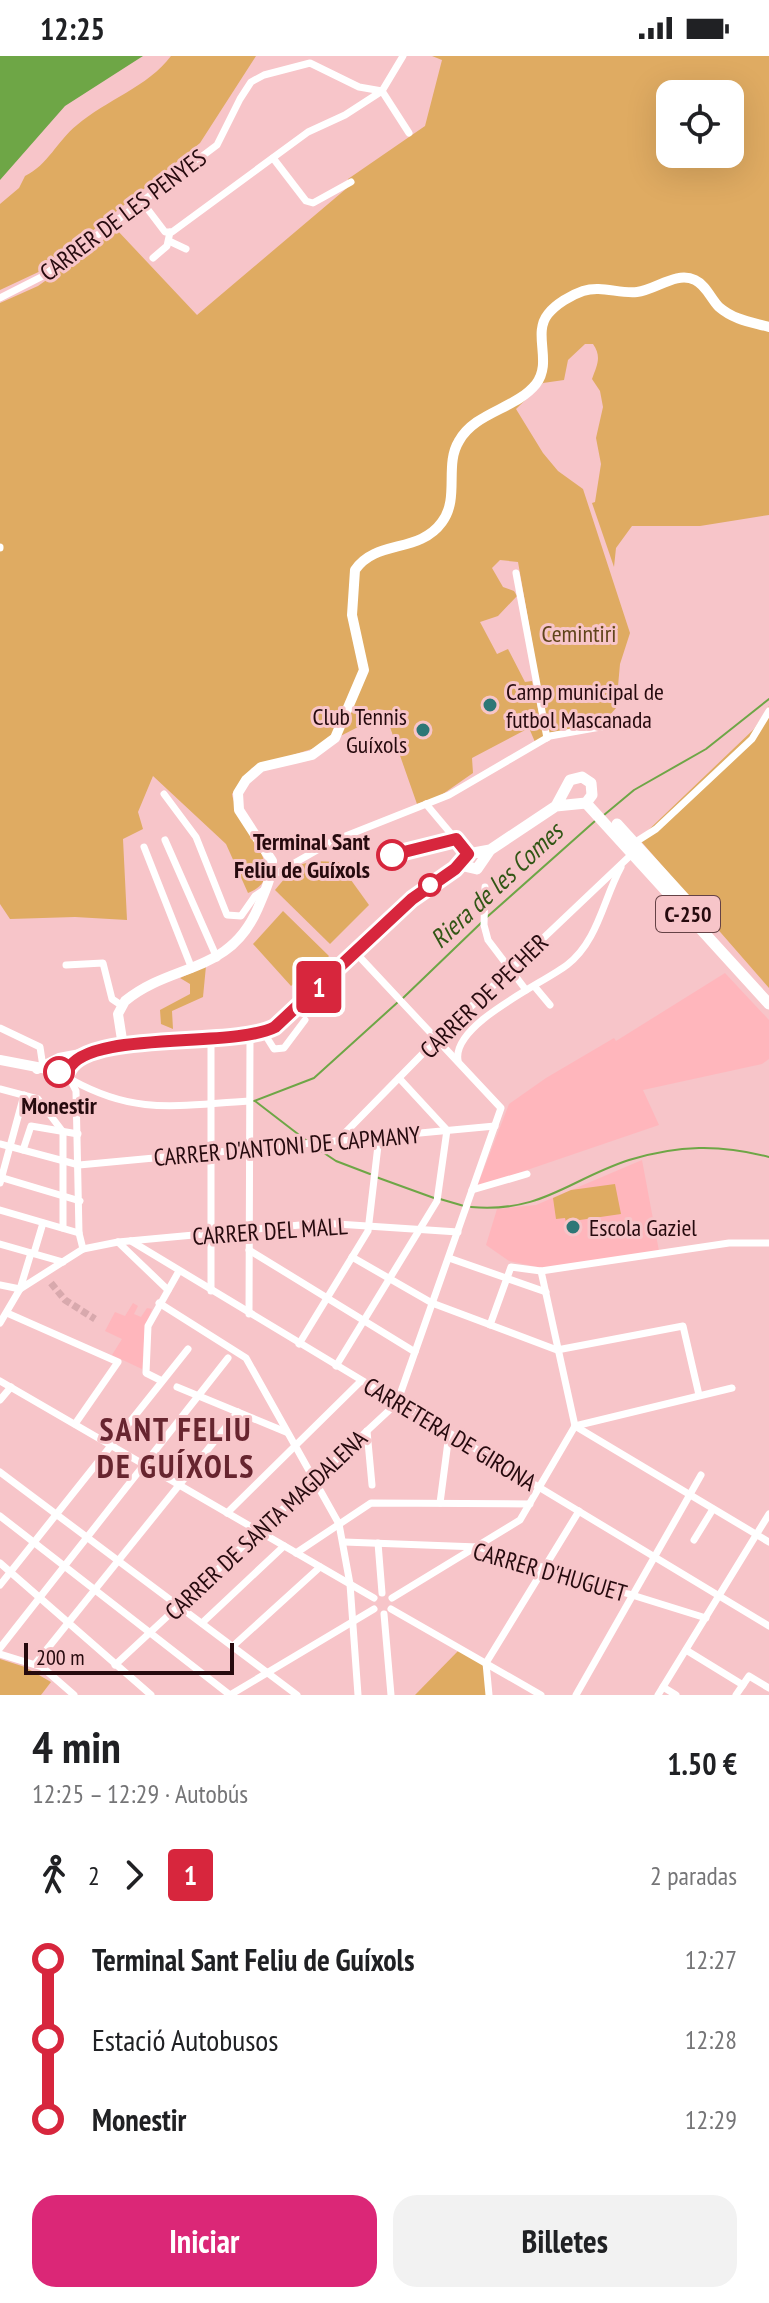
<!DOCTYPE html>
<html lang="es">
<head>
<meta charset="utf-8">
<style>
  body { margin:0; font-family:"PT Sans Narrow",sans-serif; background:#f2f2f2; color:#202124; height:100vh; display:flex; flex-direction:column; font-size:30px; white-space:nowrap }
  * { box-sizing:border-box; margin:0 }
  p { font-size:26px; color:#757577 }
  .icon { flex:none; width:44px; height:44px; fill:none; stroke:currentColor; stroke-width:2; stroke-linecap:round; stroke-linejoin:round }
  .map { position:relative; height:1639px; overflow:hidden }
  .sheet { display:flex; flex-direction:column; background:#fff; flex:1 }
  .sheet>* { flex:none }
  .badge { padding:0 16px; border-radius:6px; font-size:28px; line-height:52px }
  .tools { position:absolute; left:656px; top:24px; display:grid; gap:16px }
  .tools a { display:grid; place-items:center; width:88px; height:88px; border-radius:16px; background:#fff; box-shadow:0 8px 32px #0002; font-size:40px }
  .scale { position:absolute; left:24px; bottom:20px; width:210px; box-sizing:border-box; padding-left:8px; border:4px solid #260a0e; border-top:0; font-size:22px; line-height:28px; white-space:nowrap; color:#260a0e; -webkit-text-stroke:6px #f7c5c9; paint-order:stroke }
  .map>.badge { position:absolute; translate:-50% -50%; box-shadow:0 0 0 4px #fff }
  .legs { display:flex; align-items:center; gap:12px; height:88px; padding:0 32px; font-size:26px }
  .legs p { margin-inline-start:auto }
  .head { display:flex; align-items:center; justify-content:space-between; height:136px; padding:0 32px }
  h1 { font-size:44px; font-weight:700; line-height:60px }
  .button { display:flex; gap:16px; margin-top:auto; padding:16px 32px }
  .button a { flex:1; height:92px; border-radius:24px; background:#db2777; color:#fff; font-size:32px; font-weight:700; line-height:92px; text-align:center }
  .button a+a { background:#f2f2f2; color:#202124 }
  ul { padding:0 32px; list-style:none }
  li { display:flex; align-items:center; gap:28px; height:80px; font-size:30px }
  li i { display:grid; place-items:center; width:12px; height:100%; margin:0 10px; background:currentColor }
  li i::after { content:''; width:20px; height:20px; margin:-10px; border:6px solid; border-radius:50%; background:#fff }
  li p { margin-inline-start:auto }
  li:first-child i { background:linear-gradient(#0000 50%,currentColor 0) }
  li:last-child i { background:linear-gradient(currentColor 50%,#0000 0) }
  .status { display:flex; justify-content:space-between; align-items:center; height:56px; padding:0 40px; background:#fff; direction:ltr }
  .status svg { height:22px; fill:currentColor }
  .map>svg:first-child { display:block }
  .built { fill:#ffb6bc }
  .green { fill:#dfab62; fill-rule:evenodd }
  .water { fill:#6ea646 }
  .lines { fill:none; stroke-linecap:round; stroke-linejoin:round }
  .stream { stroke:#6ea646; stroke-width:2 }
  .street-tunnel { stroke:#d8a9ad; stroke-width:7; stroke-dasharray:7 3.5; stroke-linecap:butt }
  .street { stroke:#fff; stroke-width:7 }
  .secondary { stroke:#fff; stroke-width:10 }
  .primary { stroke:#fff; stroke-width:11 }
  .line-1-casing { stroke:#fff; stroke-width:18 }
  .line-1 { stroke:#d7263d; stroke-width:12 }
  .poi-dot { fill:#2d7776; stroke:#f7c5c9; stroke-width:3 }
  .stop-1-dot { fill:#fff; stroke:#d7263d; stroke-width:4 }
  .labels { text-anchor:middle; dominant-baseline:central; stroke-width:6; stroke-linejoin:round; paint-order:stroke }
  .shield { fill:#f7c5c9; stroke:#654246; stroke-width:2 }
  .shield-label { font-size:22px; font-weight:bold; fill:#260a0e }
  .street-label { font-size:24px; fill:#260a0e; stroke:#f7c5c9 }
  .park-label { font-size:24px; fill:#60441b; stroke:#f7c5c9 }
  .poi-label { font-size:24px; fill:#260a0e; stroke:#f7c5c9; text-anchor:start }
  .stop-label { font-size:24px; font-weight:bold; fill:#260a0e; stroke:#f7c5c9; text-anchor:end }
  .water-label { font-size:26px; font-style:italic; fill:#325615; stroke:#f7c5c9 }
  .district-label { font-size:32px; font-weight:bold; letter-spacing:2px; fill:#67252f; stroke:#f7c5c9 }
</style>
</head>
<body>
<div class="status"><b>12:25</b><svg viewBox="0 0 49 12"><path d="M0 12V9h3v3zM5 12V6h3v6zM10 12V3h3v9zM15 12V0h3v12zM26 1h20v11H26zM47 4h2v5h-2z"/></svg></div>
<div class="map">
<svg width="769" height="1639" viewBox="0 0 769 1639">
  <rect width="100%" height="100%" fill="#f7c5c9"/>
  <g class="built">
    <path d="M725,917L769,964V1003L762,1008L643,1034L659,1069L477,1131L509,1048L546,1022L614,982L616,985Z"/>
    <path d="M642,1104L659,1195L542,1212L509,1205L486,1189L497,1153L536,1149Z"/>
    <path d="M133,1247L138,1250L134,1258L141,1261L147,1252L152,1253L145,1271L142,1313L112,1299L122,1283L105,1275L115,1256L125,1260Z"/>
  </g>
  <g class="green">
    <path d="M171,0H256L200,87L47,212L0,234V148L19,132L25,120C48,109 57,85 77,69C106,44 148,31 171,0Z"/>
    <path d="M432,0H769V459L700,470H632L616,492L614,511L592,447L595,446L601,408L596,382L603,351L600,335L592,323C597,309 602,301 593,288H585L568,304L564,324L543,327L516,353L543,397L558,415L583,433L630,577L620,608L616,652L602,668L548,677L518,506L500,504L492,512L503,531L514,535L517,540L498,560L480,566L497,598L508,593L525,626L532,625L544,681L535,686L529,672L472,702L473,717L440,740L417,748L384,654L377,653L364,661L358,671L321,690L252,712L232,738C236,766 294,820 248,837L226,788L153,720L138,756L143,773L123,783L127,864L75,861L10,863L0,848V247L38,230L117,174L197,259L347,132L348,123L425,70L442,4ZM670,38H730V98H670Z"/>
    <path d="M769,650V932L639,783L754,673Z"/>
    <path d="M314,805L338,806L369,849L330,888L275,834L295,810Z"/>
    <path d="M283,855L329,900L314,917L306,916L291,930L253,888Z"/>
    <path d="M206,910L203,941L172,955L173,973L161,968L160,954L190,938V928L180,922Z"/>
    <path d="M615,1128L621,1158L566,1166L565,1162L556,1163L553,1142L571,1134Z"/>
    <path d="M459,1594L484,1608L487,1639H415Z"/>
    <path d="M0,1603L25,1611L51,1626L41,1639H0Z"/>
  </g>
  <path class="water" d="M0,0H143L65,50L0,124Z"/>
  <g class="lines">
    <g class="stream">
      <path d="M604,759L634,734L706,693L769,643"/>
      <path d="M487,861L595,765"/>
      <path d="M403,942L482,866"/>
      <path d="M254,1045L314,1022L398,946"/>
      <path d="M255,1045L307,1085"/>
      <path d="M312,1089L336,1105L370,1118"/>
      <path d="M376,1121L434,1142"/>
      <path d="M440,1143L464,1150"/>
      <path d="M471,1151C542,1157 568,1124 629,1104C678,1089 720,1088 769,1101"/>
    </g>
    <path class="street-tunnel" d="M51,1227L65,1244L95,1263"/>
    <g class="street">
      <path d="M382,35L409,77"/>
      <path d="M273,102L306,145L313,147L351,126"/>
      <path d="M143,147L165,176H172L308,76L345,59L382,35L403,0"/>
      <path d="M169,185L186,193"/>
      <path d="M153,202L167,190L170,176"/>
      <path d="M0,242L43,220L217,89L240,43L251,26L264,19L310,7L359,31L382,35"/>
      <path d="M0,491V492"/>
      <path d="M516,517L547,682"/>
      <path d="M164,738L196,781L227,859L241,860L255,840L264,834"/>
      <path d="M426,748L468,798"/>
      <path d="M165,784L217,902"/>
      <path d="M634,787L656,773L752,683L769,655"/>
      <path d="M144,791L192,913"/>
      <path d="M270,821L333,785L449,739L550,680L606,670"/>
      <path d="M485,831L484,869L488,884L526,934"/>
      <path d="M66,909L103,907L112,943L121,949"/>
      <path d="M535,931L550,949"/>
      <path d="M0,972L40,991L43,1011"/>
      <path d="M264,977L274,993L284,992L305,964"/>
      <path d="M211,982V1235"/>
      <path d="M458,1004C452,968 542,928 567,909C598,885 603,844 621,811"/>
      <path d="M66,1015L76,1035L79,1177L83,1193"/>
      <path d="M72,1024C137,1060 178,1049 249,1045"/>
      <path d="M0,1033L38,1043L63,1076V1172"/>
      <path d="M338,1084L437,983L633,797"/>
      <path d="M0,1088L79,1109L495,1070"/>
      <path d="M23,1094L31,1070L78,1078"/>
      <path d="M0,1121L80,1145"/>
      <path d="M0,1127L24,1039"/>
      <path d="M472,1134L527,1118"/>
      <path d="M0,1154L79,1177"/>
      <path d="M131,1185L769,1570"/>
      <path d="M118,1186L168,1234"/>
      <path d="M0,1188L63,1206"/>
      <path d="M249,1194L415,1296"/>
      <path d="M31,1197L20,1233L83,1193L118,1186L322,1167L458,1176"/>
      <path d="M34,1197L43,1167"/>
      <path d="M352,1201L432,1247L557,1294L683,1270L699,1339"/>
      <path d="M449,1202L546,1236"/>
      <path d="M541,1215L575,1370"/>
      <path d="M0,1229L20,1233L0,1267"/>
      <path d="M159,1247L246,1302L339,1468L350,1528L358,1639"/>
      <path d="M7,1257L118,1306L75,1368"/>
      <path d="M249,1258L250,981"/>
      <path d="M490,1269L511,1211L541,1215L729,1187H769"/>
      <path d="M299,1288L368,1175L379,1081"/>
      <path d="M336,1310L437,1145L447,1074L399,1022"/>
      <path d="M0,1325L374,1542"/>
      <path d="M162,1325L146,1317L148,1270L179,1215"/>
      <path d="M177,1331L286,1376"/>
      <path d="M0,1344L11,1331"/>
      <path d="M575,1370L769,1486"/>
      <path d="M575,1370L732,1332"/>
      <path d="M367,1375L372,1429"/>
      <path d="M0,1416L297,1639"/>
      <path d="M440,1447L449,1378"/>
      <path d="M227,1457L361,1325"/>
      <path d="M0,1460L230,1639"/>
      <path d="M694,1484L713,1453"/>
      <path d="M344,1486L478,1491L706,1562"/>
      <path d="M378,1487L382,1537"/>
      <path d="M296,1497L371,1447L530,1448"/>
      <path d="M0,1507L151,1639"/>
      <path d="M0,1529L188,1293"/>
      <path d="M392,1542L520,1464L575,1370"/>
      <path d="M391,1553L541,1639"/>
      <path d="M384,1558L391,1639"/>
      <path d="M202,1567L284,1490"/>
      <path d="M233,1590L320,1511"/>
      <path d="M0,1592L228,1302"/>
      <path d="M686,1594L743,1629"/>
      <path d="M0,1598L42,1611L74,1639"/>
      <path d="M35,1608L238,1356"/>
      <path d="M115,1609L397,1347L501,1052L355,896"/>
      <path d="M663,1631L676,1639"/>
      <path d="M230,1639L374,1553"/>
      <path d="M489,1639L486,1607L579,1455"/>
      <path d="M576,1639L701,1419"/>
      <path d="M658,1639L769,1458"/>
      <path d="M736,1639L749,1620L769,1632"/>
    </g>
    <g class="secondary">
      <path d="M123,990L118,958L125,945C173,906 229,919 258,852C264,837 272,822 272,805L239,754L238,737L246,724L261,711L312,699L335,682L364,614L352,559L355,514C376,483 419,498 442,466C460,442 444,409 459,385C475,356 516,353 536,328C553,306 532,278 548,258C556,248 571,239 583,235C601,229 619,238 637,236C656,234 676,215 695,224C706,229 711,243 719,251C734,264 751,266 769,271"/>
      <path d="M0,1004L63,1016L77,1001"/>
      <path d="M37,1013L59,1002L123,990L264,977L304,946L412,843L463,805"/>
    </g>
    <g class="primary">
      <path d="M586,747L769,948"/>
      <path d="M617,768L697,856"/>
      <path d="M490,794L468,798L464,810L477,813L490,794L556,750L570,724L582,721L591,727L592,739L586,747L556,750"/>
    </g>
  </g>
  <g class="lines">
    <g class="line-1-casing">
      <path id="line-1" d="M59,1016L68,1014C87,973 233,993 275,971L412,843L455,813L468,798L456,783L392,799"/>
    </g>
    <use href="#line-1" class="line-1"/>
  </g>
  <g class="poi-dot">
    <circle cx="490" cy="649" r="8"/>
    <circle cx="423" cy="674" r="8"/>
    <circle cx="573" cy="1171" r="8"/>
  </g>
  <g class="stop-1-dot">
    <circle cx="392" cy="799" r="14"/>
    <circle cx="430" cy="829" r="10"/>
    <circle cx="59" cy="1016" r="14"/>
  </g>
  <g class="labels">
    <rect class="shield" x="656" y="840" width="64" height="36" rx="6"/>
    <g class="shield-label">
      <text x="688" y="858">C-250</text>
    </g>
    <g class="street-label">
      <text transform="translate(123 159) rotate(-37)">CARRER DE LES PENYES</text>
      <text transform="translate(484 940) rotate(-44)">CARRER DE PECHER</text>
      <text transform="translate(287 1090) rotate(-5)">CARRER D'ANTONI DE CAPMANY</text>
      <text transform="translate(270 1175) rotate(-4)">CARRER DEL MALL</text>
      <text transform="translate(450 1378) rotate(31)">CARRETERA DE GIRONA</text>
      <text transform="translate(266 1469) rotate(-43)">CARRER DE SANTA MAGDALENA</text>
      <text transform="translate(550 1516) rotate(16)">CARRER D'HUGUET</text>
    </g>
    <g class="park-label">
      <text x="579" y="577">Cemintiri</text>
    </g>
    <g class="poi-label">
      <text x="506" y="635">Camp municipal de<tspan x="506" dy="28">futbol Mascanada</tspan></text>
      <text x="407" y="660" text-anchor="end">Club Tennis<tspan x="407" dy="28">Guíxols</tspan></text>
      <text x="589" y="1171">Escola Gaziel</text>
    </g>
    <g class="stop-label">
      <text x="370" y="785">Terminal Sant<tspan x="370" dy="28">Feliu de Guíxols</tspan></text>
      <text x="59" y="1049" text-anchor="middle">Monestir</text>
    </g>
    <g class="water-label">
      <text transform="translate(496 829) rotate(-43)">Riera de les Comes</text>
    </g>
    <g class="district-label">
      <text x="176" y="1373">SANT FELIU<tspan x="176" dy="37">DE GUÍXOLS</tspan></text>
    </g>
  </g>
</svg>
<div class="tools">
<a><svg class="icon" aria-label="locate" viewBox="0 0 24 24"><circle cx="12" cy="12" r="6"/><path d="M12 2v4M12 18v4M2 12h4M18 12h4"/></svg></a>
</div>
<div class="scale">200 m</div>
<b class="badge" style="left:319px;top:931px;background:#d7263d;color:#fff">1</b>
</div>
<section class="sheet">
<div class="head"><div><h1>4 min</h1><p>12:25 – 12:29 · Autobús</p></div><b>1.50 €</b></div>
<div class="legs"><svg class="icon" aria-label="walk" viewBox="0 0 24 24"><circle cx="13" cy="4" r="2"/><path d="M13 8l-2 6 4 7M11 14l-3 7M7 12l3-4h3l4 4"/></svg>2<svg class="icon" aria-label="forward" viewBox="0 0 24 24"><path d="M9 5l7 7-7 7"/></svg><b class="badge" style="background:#d7263d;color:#fff">1</b><p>2 paradas</p></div>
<ul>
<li><i style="color:#d7263d"></i><b>Terminal Sant Feliu de Guíxols</b><p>12:27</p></li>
<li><i style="color:#d7263d"></i><span>Estació Autobusos</span><p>12:28</p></li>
<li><i style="color:#d7263d"></i><b>Monestir</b><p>12:29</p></li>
</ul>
<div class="button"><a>Iniciar</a><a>Billetes</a></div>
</section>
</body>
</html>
